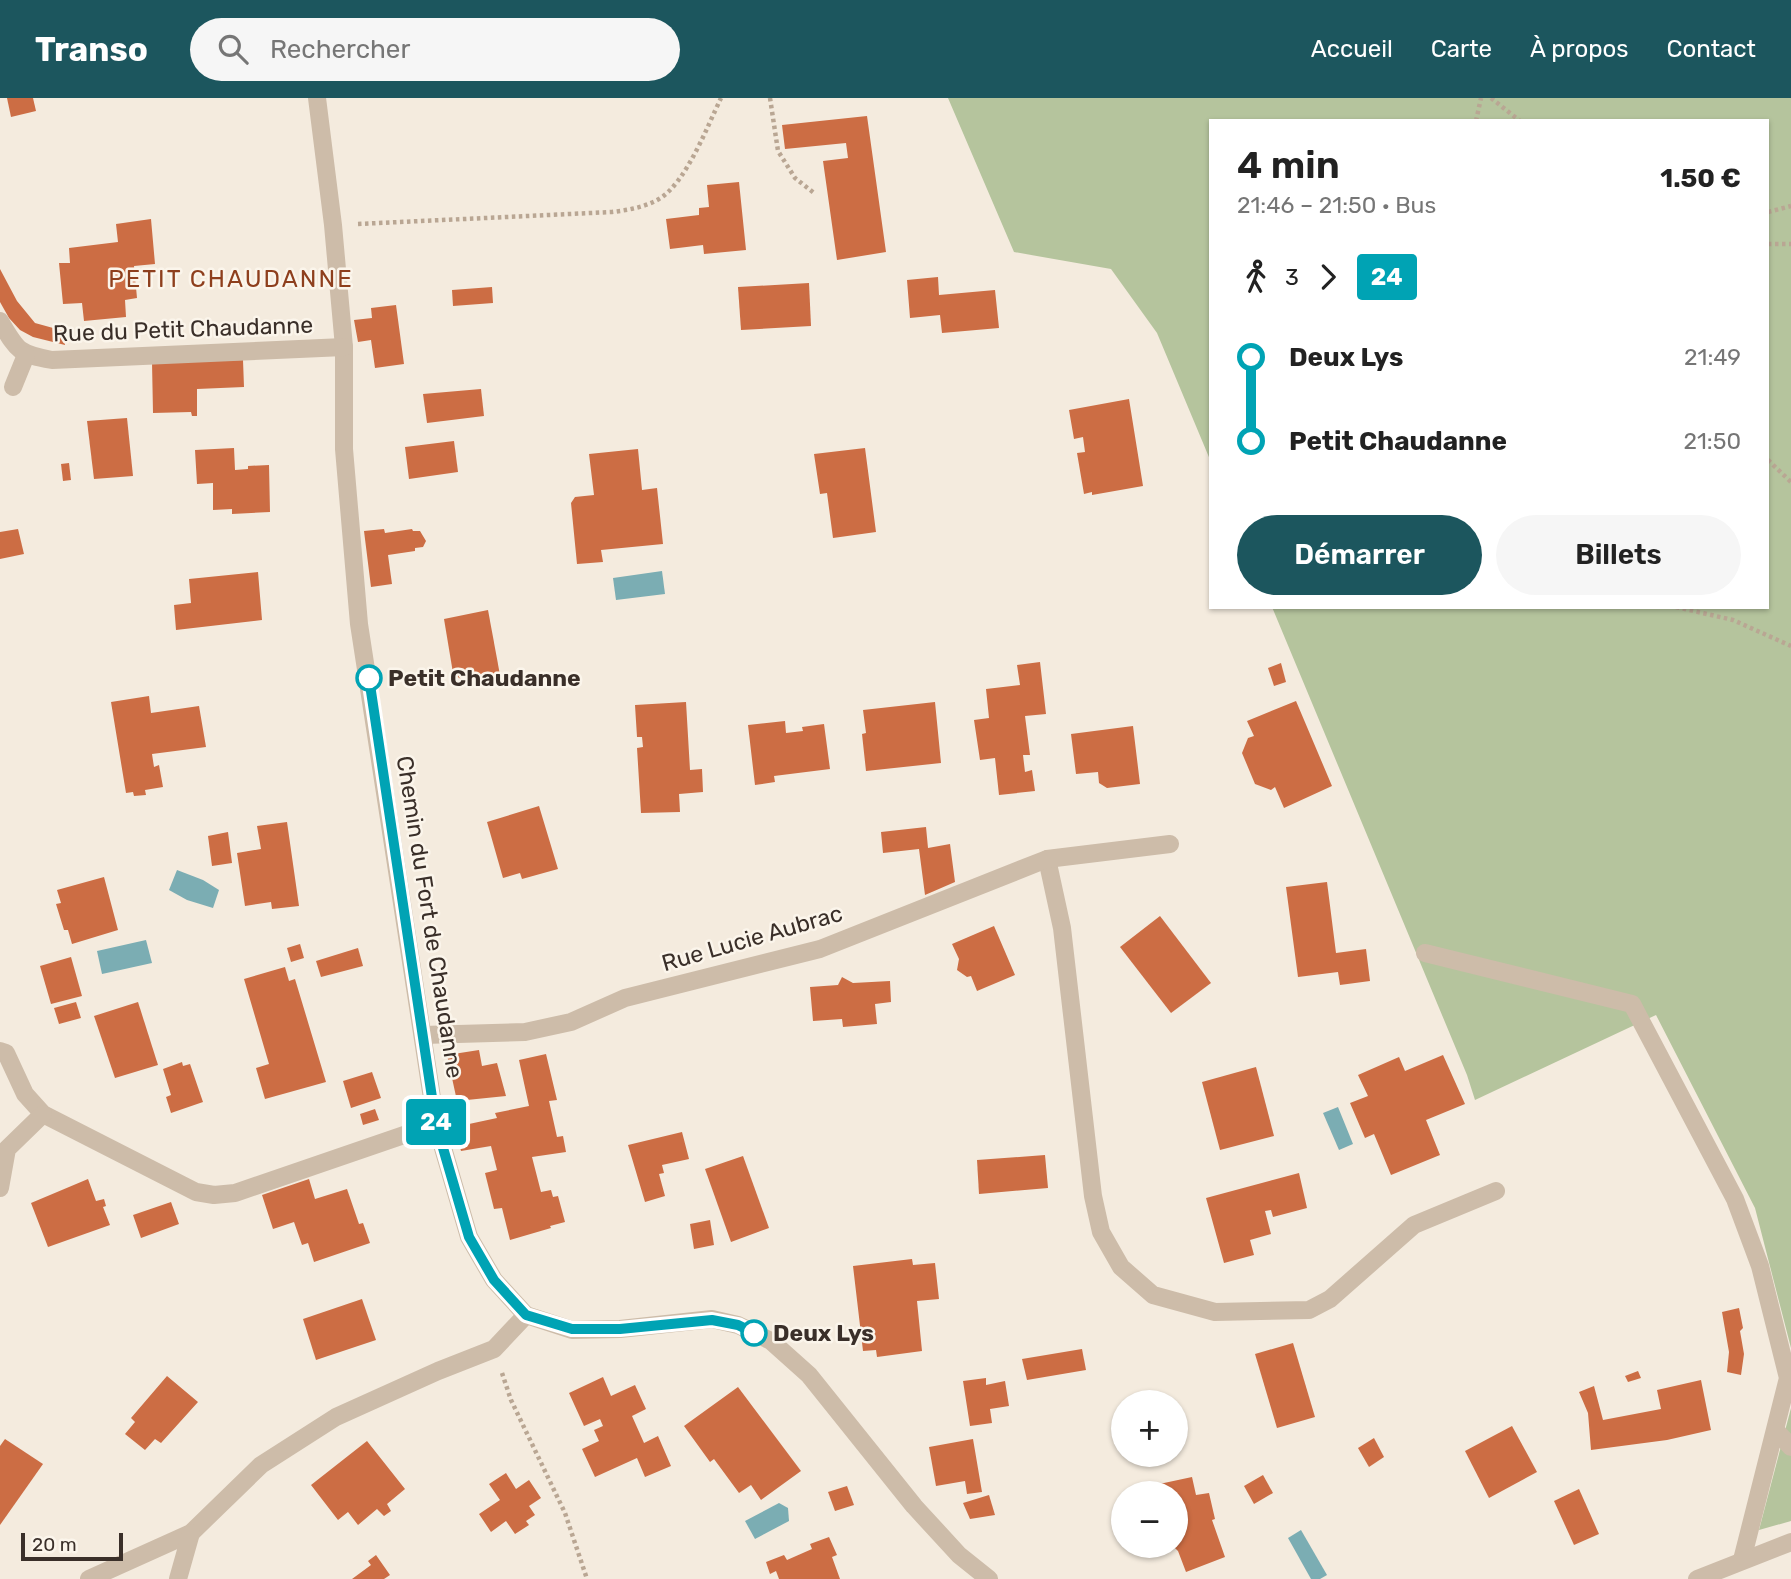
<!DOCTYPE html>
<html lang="fr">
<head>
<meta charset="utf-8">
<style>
  body { margin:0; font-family:Rubik,sans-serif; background:#f6f6f6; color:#222; height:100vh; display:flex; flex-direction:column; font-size:26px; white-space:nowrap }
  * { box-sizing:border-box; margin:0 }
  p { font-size:23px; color:#767676 }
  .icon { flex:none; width:38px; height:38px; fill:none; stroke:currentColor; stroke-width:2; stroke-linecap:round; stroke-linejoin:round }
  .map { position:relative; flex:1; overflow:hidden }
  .details { position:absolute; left:1209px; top:21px; width:560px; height:490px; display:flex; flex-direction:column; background:#fff; border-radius:0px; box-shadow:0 2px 5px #0004 }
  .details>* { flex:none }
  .badge { padding:0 14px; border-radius:5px; font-size:24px; line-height:46px }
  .tools { position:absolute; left:1111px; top:1292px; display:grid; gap:14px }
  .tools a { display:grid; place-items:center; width:77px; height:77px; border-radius:50%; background:#fff; box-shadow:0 2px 5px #0004; font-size:35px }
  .scale { position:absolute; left:21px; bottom:18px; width:102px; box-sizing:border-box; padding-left:7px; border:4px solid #3a2f29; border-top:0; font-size:19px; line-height:24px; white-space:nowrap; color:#3a2f29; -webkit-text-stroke:5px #fbf5eb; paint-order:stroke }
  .map>.badge { position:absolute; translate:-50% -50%; box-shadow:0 0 0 4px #fff }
  .legs { display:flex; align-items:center; gap:10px; height:77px; padding:0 28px; font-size:23px }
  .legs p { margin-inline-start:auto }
  .headline { display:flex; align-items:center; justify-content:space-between; height:119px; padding:0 28px }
  h1 { font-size:38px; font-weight:600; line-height:52px }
  .primary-button { display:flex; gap:14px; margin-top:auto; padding:14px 28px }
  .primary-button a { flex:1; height:80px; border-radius:42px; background:#1c565e; color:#fff; font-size:28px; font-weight:600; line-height:80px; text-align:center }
  .primary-button a+a { background:#f6f6f6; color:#222 }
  ul { padding:0 28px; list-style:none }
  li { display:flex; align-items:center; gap:24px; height:84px; font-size:26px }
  li i { display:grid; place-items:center; width:10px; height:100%; margin:0 9px; background:currentColor }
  li i::after { content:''; width:18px; height:18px; margin:-9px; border:5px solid; border-radius:50%; background:#fff }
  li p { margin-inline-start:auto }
  li:first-child i { background:linear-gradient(#0000 50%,currentColor 0) }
  li:last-child i { background:linear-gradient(currentColor 50%,#0000 0) }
  header { display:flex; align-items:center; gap:42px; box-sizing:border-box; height:98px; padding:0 35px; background:#1c565e; color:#fff }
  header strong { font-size:33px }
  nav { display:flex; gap:38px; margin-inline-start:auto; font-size:24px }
  .search { width:490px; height:63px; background:#f6f6f6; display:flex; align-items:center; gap:18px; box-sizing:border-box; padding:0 24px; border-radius:38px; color:#767676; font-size:26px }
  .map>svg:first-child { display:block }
  .green { fill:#b5c49d }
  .water { fill:#7badb3 }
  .building { fill:#cc6d44 }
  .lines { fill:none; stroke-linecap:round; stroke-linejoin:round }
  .path { stroke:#b9a693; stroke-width:4.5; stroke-dasharray:3.5 3.5; stroke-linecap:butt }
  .minor { stroke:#cdbca9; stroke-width:18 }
  .line-1-casing { stroke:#fff; stroke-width:16 }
  .line-1 { stroke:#00a3b4; stroke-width:10 }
  .stop-1-dot { fill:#fff; stroke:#00a3b4; stroke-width:3.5 }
  .labels { text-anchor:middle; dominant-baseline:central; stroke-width:5; stroke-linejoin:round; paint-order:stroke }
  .street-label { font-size:23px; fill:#3a2f29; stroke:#fbf5eb }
  .stop-label { font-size:23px; font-weight:bold; fill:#3a2f29; stroke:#fbf5eb; text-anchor:start }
  .neighbourhood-label { font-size:24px; letter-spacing:2px; fill:#8e3f1d; stroke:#fbf5eb }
</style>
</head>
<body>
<header>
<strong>Transo</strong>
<div class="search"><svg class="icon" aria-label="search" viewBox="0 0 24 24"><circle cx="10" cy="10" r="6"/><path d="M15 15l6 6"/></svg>Rechercher</div>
<nav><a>Accueil</a><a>Carte</a><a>À propos</a><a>Contact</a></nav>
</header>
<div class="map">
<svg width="1791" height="1481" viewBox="0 0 1791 1481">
  <rect width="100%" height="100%" fill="#f4ebde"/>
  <g class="green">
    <path d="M948,0H1791V1250L1755,1110L1656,917L1475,1002L1467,977L1272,509H1768V23H1211V364L1157,235L1111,171L1014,154Z"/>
    <path d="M1791,1310V1423L1759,1432Z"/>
  </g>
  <g class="water">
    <path d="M662,473L665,496L616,502L613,480Z"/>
    <path d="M177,772L203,782L219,792L213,810L187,802L169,792Z"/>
    <path d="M146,842L152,865L102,876L97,853Z"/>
    <path d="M1338,1009L1353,1046L1339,1052L1323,1015Z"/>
    <path d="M779,1405L788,1410L789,1423L755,1441L745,1423Z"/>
    <path d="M1301,1432L1327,1477L1320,1481H1311L1288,1440Z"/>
  </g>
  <g class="building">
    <path d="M7,0H33L36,13L11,19Z"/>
    <path d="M867,18L886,154L837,162L823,63L848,60L846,45L785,51L782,27Z"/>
    <path d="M739,84L746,152L704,156L703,147L670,151L666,121L699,117V110L709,109L707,87Z"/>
    <path d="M151,121L155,166L134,168L137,200L125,202L126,219L84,223L82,205L63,206L59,165H70L69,150L118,144L116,126Z"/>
    <path d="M0,171L17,203L35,225L64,233L65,247L33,239L20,232L9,220L0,204Z"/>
    <path d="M938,179L939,197L995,192L999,230L942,235L940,217L910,220L907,182Z"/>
    <path d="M809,185L811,228L741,232L738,189Z"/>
    <path d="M492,189L493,205L453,208L452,192Z"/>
    <path d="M396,207L404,266L375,270L371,242L358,244L354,222L372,220L371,210Z"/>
    <path d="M243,262L244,289L197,291V318H192L191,314L153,315L152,264Z"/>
    <path d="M481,291L484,318L427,325L423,296Z"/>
    <path d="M1129,301L1143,388L1092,397V394L1084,396L1077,355L1085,354L1083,339L1074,341L1069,312Z"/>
    <path d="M127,320L133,378L94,381L87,323Z"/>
    <path d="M454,343L458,374L409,381L405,349Z"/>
    <path d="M234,350L235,372L248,371V368L269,367L270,414L232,416V411L213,412V385L197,386L195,352Z"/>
    <path d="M865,350L876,434L833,440L827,395L820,396L814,356Z"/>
    <path d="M638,351L642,392L657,390L663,446L601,452L603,464L577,466L571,405L575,399L594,397L589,356Z"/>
    <path d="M69,365L71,382L63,383L61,366Z"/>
    <path d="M18,431L24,456L0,461V434Z"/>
    <path d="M384,431L385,435L412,431L413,433H420L426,443L423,449L415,450V453L388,457L392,486L371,489L364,433Z"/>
    <path d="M258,474L262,522L176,532L174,507L191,505L189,481Z"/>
    <path d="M488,512L500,577L464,584L453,575L444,521Z"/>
    <path d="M1040,564L1046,616L1025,618L1030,657H1023L1025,674L1032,672L1035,693L999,697L995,660L980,662L974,622L989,620L986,591L1020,587L1017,567Z"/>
    <path d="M1281,565L1286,584L1274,588L1268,570Z"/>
    <path d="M149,598L151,615L199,608L206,649L152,656L154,669L159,667L163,689L145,692L146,697L134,698L133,694L126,695L111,604Z"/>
    <path d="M1296,603L1332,688L1284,710L1275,689L1271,692L1255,686L1242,655L1248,640L1254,638L1247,623Z"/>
    <path d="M686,604L690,672L702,671L703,694L679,696L680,714L641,715L637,650L643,649L642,639H637L635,607Z"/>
    <path d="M935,604L941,665L866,673L862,636L866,635L863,612Z"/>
    <path d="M785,623L786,635L803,633L802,629L824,626L830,671L774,678L775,684L755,687L748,627Z"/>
    <path d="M1133,628L1140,686L1107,690L1099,685L1098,674L1076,676L1071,636Z"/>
    <path d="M539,708L558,771L522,781L520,775L503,780L487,724Z"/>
    <path d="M287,724L299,808L272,811L271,804L245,808L237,755L261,751L257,728Z"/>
    <path d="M926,729L928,750L950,746L955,784L925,797L919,751L883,755L881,734Z"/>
    <path d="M228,734L232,765L212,768L208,738Z"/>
    <path d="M104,779L118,832L72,846L68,832H64L56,806L61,805L57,792Z"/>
    <path d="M1327,784L1336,855L1366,851L1370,883L1340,887L1338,874L1298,879L1286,789Z"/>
    <path d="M1160,818L1211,885L1171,915L1120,849Z"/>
    <path d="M994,828L1015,877L977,893L971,878L967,879L957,872L959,861L952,846Z"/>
    <path d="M300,846L304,860L291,864L287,850Z"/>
    <path d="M358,850L363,868L321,879L316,863Z"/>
    <path d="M71,859L82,898L51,906L40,868Z"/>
    <path d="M285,869L289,883L295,881L326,984L265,1001L256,970L269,966L244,881Z"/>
    <path d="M842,879L853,885L890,883L891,904L875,906L877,926L843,929L842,921L813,923L810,889L838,887Z"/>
    <path d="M76,904L81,920L59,926L54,910Z"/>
    <path d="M138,904L158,967L115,980L94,918Z"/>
    <path d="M479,952L482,968L497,965L506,998L457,1003L447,957Z"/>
    <path d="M546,956L557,1002L549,1003L557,1039L563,1038L566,1054L532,1059L541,1094L551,1092L553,1099L558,1098L565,1124L550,1128L551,1130L510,1142L502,1110L494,1111L485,1075L497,1072L491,1048L461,1053L451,1015L465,1012L469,1026L497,1020L495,1015L529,1008L519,962Z"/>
    <path d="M1443,957L1465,1006L1426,1022L1440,1057L1391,1077L1374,1036L1365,1040L1350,1005L1368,998L1358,977L1399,959L1405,973Z"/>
    <path d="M182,964L183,968L190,966L203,1004L171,1015L166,999L171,997L163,971Z"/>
    <path d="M1256,969L1274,1038L1220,1052L1202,984Z"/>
    <path d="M372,974L381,1000L351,1010L343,983Z"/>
    <path d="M375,1011L379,1022L363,1027L360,1016Z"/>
    <path d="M682,1034L689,1061L662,1067L664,1075L659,1076L665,1098L645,1104L628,1047Z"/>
    <path d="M1045,1057L1048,1090L979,1096L977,1062Z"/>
    <path d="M743,1058L769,1130L731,1144L705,1071Z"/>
    <path d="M1299,1075L1307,1110L1273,1119L1271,1112L1265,1113L1271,1136L1250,1142L1254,1157L1224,1165L1206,1100Z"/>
    <path d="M88,1081L96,1103L104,1101L106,1108L103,1109L110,1127L48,1149L31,1105Z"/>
    <path d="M309,1081L315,1101L347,1091L359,1126L363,1125L370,1145L314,1164L308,1145L302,1147L294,1124L273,1131L262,1097Z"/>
    <path d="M171,1104L179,1126L141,1140L133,1117Z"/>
    <path d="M710,1122L714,1147L694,1151L690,1126Z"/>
    <path d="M912,1161L913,1167L935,1165L939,1201L917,1203L922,1253L877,1259L876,1252L863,1253L853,1168Z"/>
    <path d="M362,1201L376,1242L316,1262L303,1221Z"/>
    <path d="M1739,1210L1743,1230L1740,1233L1744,1256L1741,1277L1727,1274L1729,1254L1722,1214Z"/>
    <path d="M1293,1245L1315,1319L1277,1330L1255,1256Z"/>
    <path d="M1082,1251L1086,1272L1027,1282L1022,1261Z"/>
    <path d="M1638,1273L1641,1280L1628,1284L1625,1278Z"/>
    <path d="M167,1278L198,1304L161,1345L155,1341L145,1352L125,1336L135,1324L131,1320Z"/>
    <path d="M603,1279L611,1298L635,1287L646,1311L632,1318L644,1345L658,1338L671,1368L645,1379L637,1360L595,1379L582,1351L599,1343L594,1332L603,1328L600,1321L584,1328L569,1295Z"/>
    <path d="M986,1280V1287L1005,1283L1009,1308L990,1311L992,1325L970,1328L963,1283Z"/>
    <path d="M1701,1282L1711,1332L1667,1342L1591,1352L1588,1315L1579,1294L1594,1288L1603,1322L1661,1311L1657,1292Z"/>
    <path d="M738,1289L801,1373L761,1402L751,1387L739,1395L714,1361L710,1364L684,1328Z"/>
    <path d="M1512,1328L1537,1374L1489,1400L1465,1353Z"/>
    <path d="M1374,1340L1384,1359L1369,1369L1358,1350Z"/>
    <path d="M5,1341L43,1366L0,1427V1348Z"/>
    <path d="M973,1341L982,1394L967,1396L965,1383L936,1388L929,1349Z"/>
    <path d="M367,1343L405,1391L387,1406L391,1413L384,1418L377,1411L358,1427L348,1414L338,1422L311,1387Z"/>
    <path d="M506,1375L516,1391L529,1382L541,1400L529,1408L535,1417L526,1423L529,1427L515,1436L506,1423L491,1434L479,1416L500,1402L489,1386Z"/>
    <path d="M1263,1377L1273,1395L1254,1406L1244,1388Z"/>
    <path d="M1192,1379L1196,1397L1209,1395L1215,1421L1212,1422L1225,1459L1186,1474L1178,1453L1172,1447H1176V1395H1137L1136,1391Z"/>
    <path d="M847,1388L854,1407L835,1413L828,1394Z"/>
    <path d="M1579,1391L1599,1436L1574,1447L1554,1403Z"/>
    <path d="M989,1397L995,1417L970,1421L963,1405Z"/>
    <path d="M829,1439L837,1457L832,1459L840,1481H779L776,1473L770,1476L766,1464L784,1457L787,1462L812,1451L810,1446Z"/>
    <path d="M376,1457L390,1477L384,1481H352L371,1467L368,1463Z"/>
  </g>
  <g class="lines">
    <g class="path">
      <path d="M770,0L778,53L795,80L814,95"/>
      <path d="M1491,0L1520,23"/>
      <path d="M1476,23L1481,0"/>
      <path d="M1768,114L1791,108"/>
      <path d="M358,126L612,114C629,112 645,109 659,101C686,85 707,29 721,0"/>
      <path d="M1768,146H1791"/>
      <path d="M1768,362L1791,384"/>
      <path d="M1676,509L1733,522L1791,548"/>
      <path d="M502,1275L511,1302L565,1415L587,1481"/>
    </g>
    <g class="minor">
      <path d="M317,0L333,127L344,249V351L359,526L436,1026L469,1139L494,1182L526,1217L572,1232L620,1231L712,1221L738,1227L771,1243L809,1277L914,1408L959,1457L989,1481"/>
      <path d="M0,223C17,252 18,256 52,262L344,249"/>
      <path d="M13,289L26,257"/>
      <path d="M1047,761L1062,830L1093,1098L1101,1134L1121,1169L1153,1197L1215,1214L1309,1212L1330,1201L1414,1127L1496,1093"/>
      <path d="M1425,855L1632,906L1735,1101L1760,1168L1788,1280L1742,1462"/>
      <path d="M423,937L525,934L571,924L625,900L820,851L1047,761L1170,746"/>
      <path d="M0,953L6,955L25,996L43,1016L196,1094L214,1097L235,1095L436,1026"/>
      <path d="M0,1090L7,1051L43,1016"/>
      <path d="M1776,1333L1791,1349"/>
      <path d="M89,1481L191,1435L261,1367L336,1319L438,1273L494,1251L526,1217"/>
      <path d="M178,1481L191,1435"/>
      <path d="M1697,1481L1791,1444"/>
    </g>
  </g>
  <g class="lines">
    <g class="line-1-casing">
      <path id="line-1" d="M369,580L436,1026L469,1139L494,1182L526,1217L572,1231H620L712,1222L738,1227L754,1235"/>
    </g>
    <use href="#line-1" class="line-1"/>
  </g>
  <g class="stop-1-dot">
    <circle cx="369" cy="580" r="12"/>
    <circle cx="754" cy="1235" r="12"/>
  </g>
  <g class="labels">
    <g class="street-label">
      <text transform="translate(183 231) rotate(-2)">Rue du Petit Chaudanne</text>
      <text transform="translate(430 819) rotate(81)">Chemin du Fort de Chaudanne</text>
      <text transform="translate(752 840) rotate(-16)">Rue Lucie Aubrac</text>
    </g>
    <g class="stop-label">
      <text x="388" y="580">Petit Chaudanne</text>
      <text x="773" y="1235">Deux Lys</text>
    </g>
    <g class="neighbourhood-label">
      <text x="231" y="181">PETIT CHAUDANNE</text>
    </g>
  </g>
</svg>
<div class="tools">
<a>+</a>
<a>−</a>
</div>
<div class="scale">20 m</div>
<b class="badge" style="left:436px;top:1024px;background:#00a3b4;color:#fff">24</b>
<section class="details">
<div class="headline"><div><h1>4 min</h1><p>21:46 – 21:50 · Bus</p></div><b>1.50 €</b></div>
<div class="legs"><svg class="icon" aria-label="walk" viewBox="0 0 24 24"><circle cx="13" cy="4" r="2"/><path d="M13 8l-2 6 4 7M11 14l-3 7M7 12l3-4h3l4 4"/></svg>3<svg class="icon" aria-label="forward" viewBox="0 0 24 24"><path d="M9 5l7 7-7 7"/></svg><b class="badge" style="background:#00a3b4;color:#fff">24</b></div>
<ul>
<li><i style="color:#00a3b4"></i><b>Deux Lys</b><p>21:49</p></li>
<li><i style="color:#00a3b4"></i><b>Petit Chaudanne</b><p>21:50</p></li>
</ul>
<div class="primary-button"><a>Démarrer</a><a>Billets</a></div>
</section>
</div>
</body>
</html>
